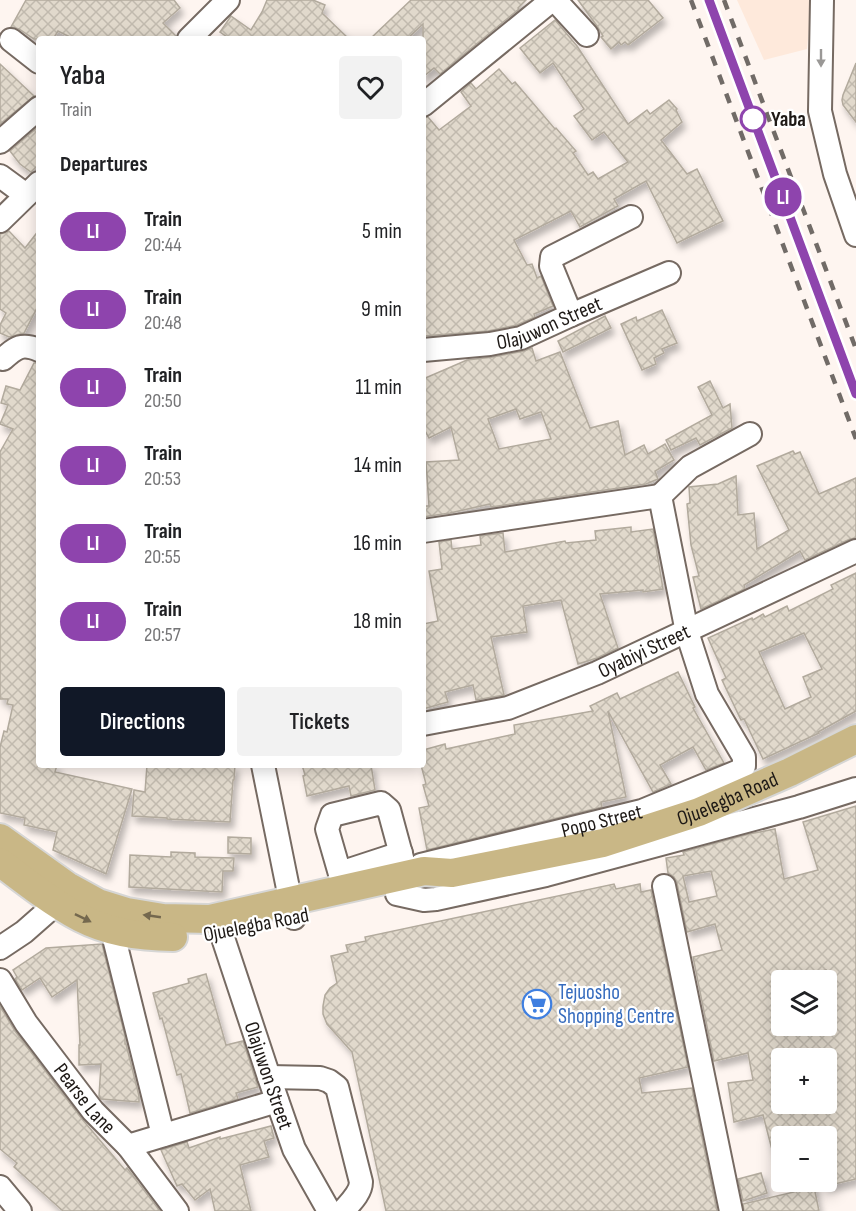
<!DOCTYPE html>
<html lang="en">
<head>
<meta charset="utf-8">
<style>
  body { margin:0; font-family:"Sofia Sans Condensed",sans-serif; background:#f2f2f2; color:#202124; height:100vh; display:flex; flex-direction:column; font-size:22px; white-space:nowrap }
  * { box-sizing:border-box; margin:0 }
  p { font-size:20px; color:#757577 }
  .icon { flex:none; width:33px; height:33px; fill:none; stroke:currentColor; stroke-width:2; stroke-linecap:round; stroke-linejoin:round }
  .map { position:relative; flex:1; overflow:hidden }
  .sheet { position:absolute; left:36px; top:36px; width:390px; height:732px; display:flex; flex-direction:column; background:#fff; border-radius:6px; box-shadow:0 3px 15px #0003 }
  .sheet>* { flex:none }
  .badge { padding:0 12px; border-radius:20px; font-size:21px; line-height:39px }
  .buttons { position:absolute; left:771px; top:970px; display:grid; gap:12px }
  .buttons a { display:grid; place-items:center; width:66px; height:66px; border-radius:6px; background:#fff; box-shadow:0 3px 15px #0003; font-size:30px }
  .map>.badge { position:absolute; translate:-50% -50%; box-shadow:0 0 0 3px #fff }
  h2 { padding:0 24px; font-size:22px; line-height:54px }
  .round { display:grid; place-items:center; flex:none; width:63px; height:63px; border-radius:6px; background:#f2f2f2 }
  .headline { display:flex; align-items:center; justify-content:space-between; height:102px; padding:0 24px }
  h1 { font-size:28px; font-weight:600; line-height:45px }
  .cta { display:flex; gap:12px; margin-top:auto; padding:12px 24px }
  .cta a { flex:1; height:69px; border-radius:6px; background:#111827; color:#fff; font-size:24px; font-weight:600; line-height:69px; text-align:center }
  .cta a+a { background:#f2f2f2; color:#202124 }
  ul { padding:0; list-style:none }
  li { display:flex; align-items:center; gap:18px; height:78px; padding:0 24px }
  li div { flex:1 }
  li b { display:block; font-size:22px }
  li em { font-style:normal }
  li .badge { min-width:66px; font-weight:700; text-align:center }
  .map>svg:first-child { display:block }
  .built { fill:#fee9db }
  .building { fill:url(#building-cross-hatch); stroke:#b2aa9d; stroke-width:1.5; fill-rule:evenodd; filter:url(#shadow) }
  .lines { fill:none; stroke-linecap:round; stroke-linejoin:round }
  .minor-casing { stroke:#766a62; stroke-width:26 }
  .major-casing { stroke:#d6d6d5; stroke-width:32 }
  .minor { stroke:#fff; stroke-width:22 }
  .major { stroke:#c9b786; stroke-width:28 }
  .rail { stroke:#716b67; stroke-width:4.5; stroke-dasharray:10 10; stroke-linecap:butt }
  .oneway { fill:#9a9896 }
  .oneway2 { fill:#74684e }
  .line-casing { stroke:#fff; stroke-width:14 }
  .line { stroke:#8e44ad; stroke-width:9 }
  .stop-dot { fill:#fff; stroke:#8e44ad; stroke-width:3 }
  .labels { text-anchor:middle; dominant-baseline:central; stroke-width:4.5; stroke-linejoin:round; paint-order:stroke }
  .stop-label { font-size:21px; font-weight:bold; fill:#1e1916; stroke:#fff; text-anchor:start }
  .street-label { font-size:21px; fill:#1e1916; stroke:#fff }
  .shop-label { font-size:21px; fill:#366cbe; stroke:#fff; text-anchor:start }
</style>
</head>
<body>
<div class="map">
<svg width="856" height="1211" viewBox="0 0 856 1211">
  <defs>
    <pattern id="building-cross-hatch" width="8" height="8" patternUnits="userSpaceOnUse" patternTransform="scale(1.5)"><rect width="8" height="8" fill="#e1d9cc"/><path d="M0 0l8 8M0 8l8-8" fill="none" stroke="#c1baae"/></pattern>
    <filter id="shadow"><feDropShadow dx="3.5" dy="6" stdDeviation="3" flood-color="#0004"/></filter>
  </defs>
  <rect width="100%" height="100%" fill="#fef5f0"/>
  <path class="built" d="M737,0H812L807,49L764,60Z"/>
  <g class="building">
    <path d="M26,0H174L180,8L163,23L176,36V39H74L58,31L53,39H34L19,29L11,27Z"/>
    <path d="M267,0H313L325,5L322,13L349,39H230L220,32L231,16L251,30L262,12Z"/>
    <path d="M411,0H526L518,8L519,9L440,74L434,68L423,77V24L407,39H370Z"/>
    <path d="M578,0H648L663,18L628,45L625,42L621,45L619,42L611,49L601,37L603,36L597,26Z"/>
    <path d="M555,20L577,46L628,124L647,110L650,114L669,100L677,109L676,110L682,122L661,140L687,174L697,169L723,221L677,243L646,181L614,199L618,206L580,227L571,211L514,240L527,265L532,264L537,278L541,276L553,306L534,314L535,317L517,325L488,331L423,336V118L428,117L439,130L471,106L461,92L471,83L476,89L499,69L512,84L515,82L555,129L556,128L576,151L573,153L588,175L593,172L598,179L628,162L604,132L592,140L574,116L584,109L553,63L540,73L520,48Z"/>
    <path d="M856,63V122L843,105L842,100L843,95Z"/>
    <path d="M0,64L34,96L0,124Z"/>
    <path d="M39,126V164L31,172L20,164L10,151Z"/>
    <path d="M39,230V304L24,333L9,337L0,333V325L6,313L0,309V234L9,231L25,248Z"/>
    <path d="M662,310L677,343L662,349L664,353L654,358L656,364L642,370L621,324L636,317L637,321Z"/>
    <path d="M605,316L611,328L563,352L558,341Z"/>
    <path d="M532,348L536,361L560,352L590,428L618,421L625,455L644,445L648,454L665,444L674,460L655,471L658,479L646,484L491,507L490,504L450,513L423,517V506H429L426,462L459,460L451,427L429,438L423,427V379L467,360L493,357L524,351ZM516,409L520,419L541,412L551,439L499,449L488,419Z"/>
    <path d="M34,363H39V765H57L55,772L132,789L106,874L53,850L57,832L24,825L25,818L0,813V747L4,731L7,732L13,705L7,704L8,699H0V452L13,429L0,424L8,405L1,403L6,386L20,390Z"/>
    <path d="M710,381L723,408L730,404L732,428L700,445L696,438L671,450L666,440L712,415L698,387Z"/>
    <path d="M793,451L795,454L800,452L819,494L856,478V538L850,539L805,560L800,551L744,585L745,589L701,609L693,577L699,576L691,545L687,504L690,503L689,487L718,484L736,476L738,515L754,513L757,549L789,530L757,466Z"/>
    <path d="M631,527V532L653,529L663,589L643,592V590L600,594L618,648L597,658L578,664L561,600L523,606L527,632L491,637L504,695L476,700L473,685L445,692L448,702L423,709V624L438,621L429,571L442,569L439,542L451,540L452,549L481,545L480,536L503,533L505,552L565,541L566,543L596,540L595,531Z"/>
    <path d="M856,573V711L818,732L819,733L763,759L744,719L741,720L722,680L726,678L708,638L752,618L753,620L763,614L765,617L787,606L789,611L833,589L831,585ZM804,633L822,669L803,677L811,697L785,709L759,652Z"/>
    <path d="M678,672L695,707L693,708L724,763L706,770L693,747L660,765L671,784L653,792L608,711L626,797L601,802L602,807L427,850L419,808L429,806L423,785L426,784L421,765H423V750L445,744L446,749L515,734L514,725L593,711L590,706L617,693L620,699Z"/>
    <path d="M147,765H235L234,780H233L230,822L167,819V818L132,816L134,790L145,792Z"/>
    <path d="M302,765H371L375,790L351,796L349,786L307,796L303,776L305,775Z"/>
    <path d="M856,806V1179L826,1186V1137H782V1169H777L763,1115L734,1122L728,1083L753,1080L748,1053L714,1061L693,957L722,950L715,924L687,932L677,883L674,877L668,873L666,858L684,855L683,852L749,834L775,829L784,879L818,870L803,822ZM711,871L717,896L689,902L683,876ZM826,970V1026H797L782,1030V981ZM782,1059H826V1104H782Z"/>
    <path d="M228,837L251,838V854L228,853Z"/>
    <path d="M171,852L195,853V857L234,858L233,871H223L222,892L129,887L130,855L171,857Z"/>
    <path d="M614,884L616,889L640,884L641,892L651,890L688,1067L639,1078L642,1093L692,1088L717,1211H386L352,1052L327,1024L323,1014V1006L325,995L330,988L337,983L331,956L348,952L346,945L366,941L365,937Z"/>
    <path d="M102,944L125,1036V1044H126L139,1096V1102L101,1099L99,1096L101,1064L79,1065V1045H80L77,980L52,997L40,978L22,990L15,979L17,977L13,970L46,948Z"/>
    <path d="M206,974L226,1045L243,1041L258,1087L236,1093L238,1099L190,1113L181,1074L177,1075L162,1018L160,1019L153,993L189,983L188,979Z"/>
    <path d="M0,1006L15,1031L82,1119L125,1170L127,1168L160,1211H63L14,1167L17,1163L0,1149Z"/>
    <path d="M271,1126L274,1138L264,1141L269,1157L240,1165L251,1211H215L210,1189L195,1200L182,1184L177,1186L161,1150L187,1142L189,1148L220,1137V1139Z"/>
    <path d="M761,1173L767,1193L743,1201L738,1179Z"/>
    <path d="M792,1182H813L819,1211H744L743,1204L794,1192Z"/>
  </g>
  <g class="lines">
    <g class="minor-casing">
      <g id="minor">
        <path d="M555,0L587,35"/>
        <path d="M822,0L820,111L835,174L856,235"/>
        <path d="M189,39L228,0"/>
        <path d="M11,40L39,62"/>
        <path d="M423,105L552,0"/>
        <path d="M0,142L39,108"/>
        <path d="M0,176L26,195"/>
        <path d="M0,221L39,183"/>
        <path d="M571,315L551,266L552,257L631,217"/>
        <path id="s1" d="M423,350L490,344L521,338L571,315L669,273"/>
        <path d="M3,359C16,347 22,343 39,350"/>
        <path d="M660,496L690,467L750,434"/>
        <path d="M423,531L660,496"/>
        <path id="s2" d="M423,724L508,708L597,673L856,551"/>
        <path d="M263,765L294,918"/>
        <path id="s3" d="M421,865L642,811L739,771L744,766V757L707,694L687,632L660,496"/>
        <path d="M340,873L401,853"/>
        <path d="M664,886L731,1211"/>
        <path d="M344,888L327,829L332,815L381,803L389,810L405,869"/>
        <path d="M397,894L424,900L436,899L546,875L799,807L856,789"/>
        <path d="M112,930L163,1135"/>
        <path id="s4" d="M222,935L269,1077L294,1149L329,1211"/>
        <path d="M0,948L24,932L57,903"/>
        <path id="s5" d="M0,980L26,1023L93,1111L128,1146L177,1211"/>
        <path d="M269,1077L320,1078L329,1081L337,1087L361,1182C361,1193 350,1203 343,1211"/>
        <path d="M128,1146L277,1101"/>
        <path d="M0,1187L20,1211"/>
      </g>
    </g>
    <g class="major-casing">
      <g id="major">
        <path id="s6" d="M0,838L67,886L98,903L127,912L163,918L210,919L424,871L452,873L603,843L699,812L790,772L856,739"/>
        <path d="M0,862C26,882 53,903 81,918C108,932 143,937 173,937"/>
      </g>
    </g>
    <use href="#minor" class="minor"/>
    <use href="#major" class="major"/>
    <g class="rail">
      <path d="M691,0L856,439"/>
      <path d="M709,0L856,394"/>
      <path d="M724,0L856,349"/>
    </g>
  </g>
  <defs><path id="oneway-solid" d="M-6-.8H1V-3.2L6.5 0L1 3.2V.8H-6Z" transform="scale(1.5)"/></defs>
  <use class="oneway" href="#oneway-solid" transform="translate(821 58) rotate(90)"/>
  <g class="oneway2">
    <use href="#oneway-solid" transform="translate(152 916) rotate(-172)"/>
    <use href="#oneway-solid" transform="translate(83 918) rotate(26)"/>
  </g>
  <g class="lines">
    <g class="line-casing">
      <path id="line" d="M709,0L856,394"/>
    </g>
    <use href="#line" class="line"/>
  </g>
  <defs>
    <g id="supermarket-ring" transform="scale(1.5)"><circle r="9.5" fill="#fff" stroke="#3f7fe0" stroke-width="1.5"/><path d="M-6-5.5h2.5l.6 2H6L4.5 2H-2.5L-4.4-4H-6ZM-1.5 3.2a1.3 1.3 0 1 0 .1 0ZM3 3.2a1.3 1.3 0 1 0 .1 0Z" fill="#3f7fe0"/></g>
  </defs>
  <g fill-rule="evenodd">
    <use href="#supermarket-ring" x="537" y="1004"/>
  </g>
  <circle class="stop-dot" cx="753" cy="119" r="12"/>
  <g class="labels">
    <g class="stop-label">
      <text x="771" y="119">Yaba</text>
    </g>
    <g class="street-label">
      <text stroke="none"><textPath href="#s1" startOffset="130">Olajuwon Street</textPath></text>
      <text stroke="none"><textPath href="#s2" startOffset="234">Oyabiyi Street</textPath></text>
      <text stroke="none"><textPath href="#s6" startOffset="765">Ojuelegba Road</textPath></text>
      <text stroke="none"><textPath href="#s3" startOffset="186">Popo Street</textPath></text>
      <text transform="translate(256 925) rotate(-11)">Ojuelegba Road</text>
      <text stroke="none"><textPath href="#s4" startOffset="148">Olajuwon Street</textPath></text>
      <text stroke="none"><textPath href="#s5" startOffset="146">Pearse Lane</textPath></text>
    </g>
    <g class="shop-label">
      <text x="558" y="992">Tejuosho<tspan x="558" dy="24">Shopping Centre</tspan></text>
    </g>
  </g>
</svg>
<div class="buttons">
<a><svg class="icon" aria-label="layers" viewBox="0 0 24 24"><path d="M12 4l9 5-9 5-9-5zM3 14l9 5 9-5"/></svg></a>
<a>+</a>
<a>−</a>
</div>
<b class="badge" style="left:783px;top:197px;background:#8e44ad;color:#fff">LI</b>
<section class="sheet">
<div class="headline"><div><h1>Yaba</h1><p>Train</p></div><a class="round"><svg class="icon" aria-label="heart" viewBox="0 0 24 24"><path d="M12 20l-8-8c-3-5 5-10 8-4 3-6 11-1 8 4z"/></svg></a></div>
<h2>Departures</h2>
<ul>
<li><span class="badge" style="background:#8e44ad;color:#fff">LI</span><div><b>Train</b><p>20:44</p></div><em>5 min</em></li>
<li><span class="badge" style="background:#8e44ad;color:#fff">LI</span><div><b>Train</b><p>20:48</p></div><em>9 min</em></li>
<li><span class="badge" style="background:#8e44ad;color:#fff">LI</span><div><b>Train</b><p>20:50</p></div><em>11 min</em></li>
<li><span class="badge" style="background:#8e44ad;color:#fff">LI</span><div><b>Train</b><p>20:53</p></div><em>14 min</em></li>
<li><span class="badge" style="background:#8e44ad;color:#fff">LI</span><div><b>Train</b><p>20:55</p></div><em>16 min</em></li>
<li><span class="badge" style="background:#8e44ad;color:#fff">LI</span><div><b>Train</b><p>20:57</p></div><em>18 min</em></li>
</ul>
<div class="cta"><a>Directions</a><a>Tickets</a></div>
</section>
</div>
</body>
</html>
